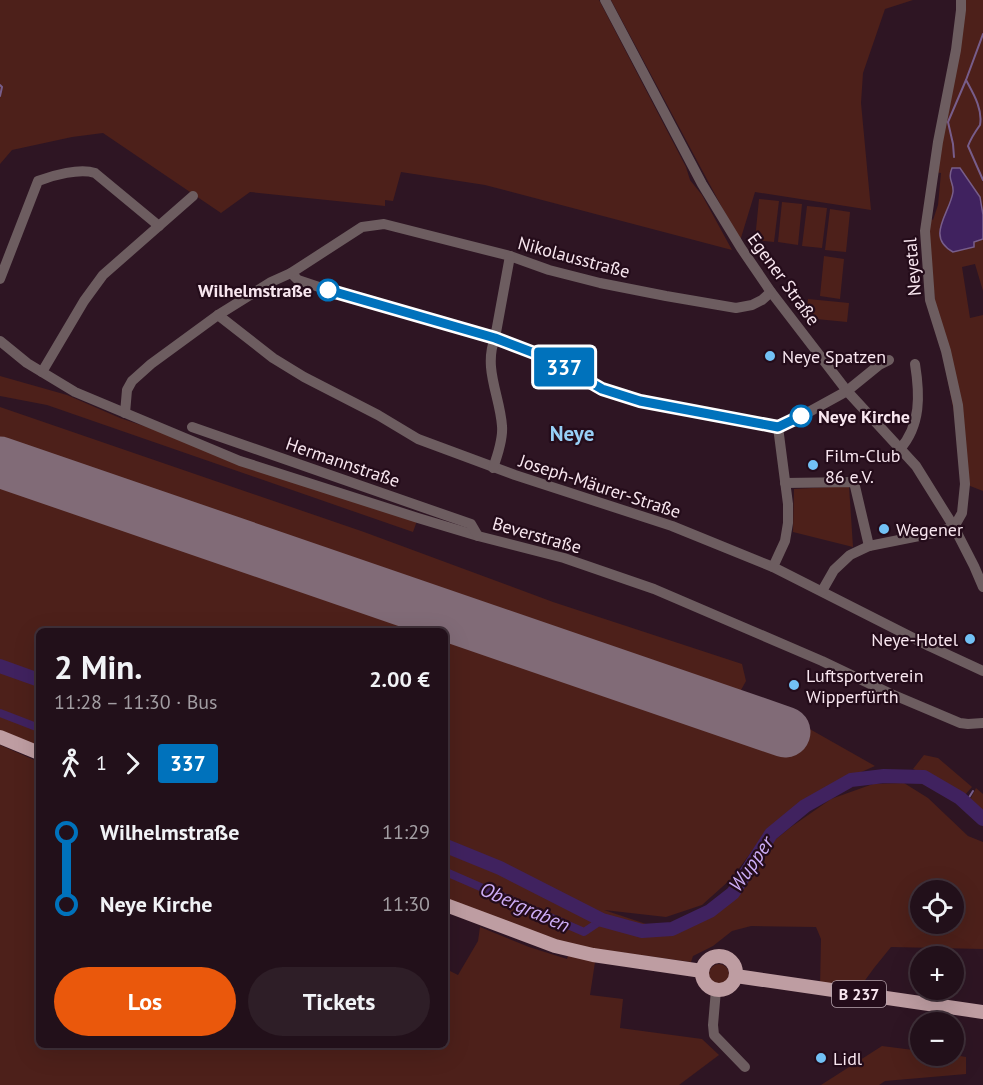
<!DOCTYPE html>
<html lang="de">
<head>
<meta charset="utf-8">
<style>
  body { margin:0; font-family:"PT Sans",sans-serif; background:#2e1e27; color:#f1f3f6; height:100vh; display:flex; flex-direction:column; font-size:22px; white-space:nowrap }
  * { box-sizing:border-box; margin:0 }
  p { font-size:20px; color:#a29da2 }
  .icon { flex:none; width:33px; height:33px; fill:none; stroke:currentColor; stroke-width:2; stroke-linecap:round; stroke-linejoin:round }
  .map { position:relative; flex:1; overflow:hidden }
  .sheet { position:absolute; left:36px; top:628px; width:412px; height:420px; display:flex; flex-direction:column; background:#22101a; border-radius:9px; box-shadow:0 6px 24px #0002,0 0 0 2px #3f3039 }
  .sheet>* { flex:none }
  .badge { padding:0 12px; border-radius:4px; font-size:21px; line-height:39px }
  .tools { position:absolute; left:910px; top:880px; display:grid; gap:12px }
  .tools a { display:grid; place-items:center; width:54px; height:54px; border-radius:50%; background:#22101a; box-shadow:0 6px 24px #0002,0 0 0 2px #3f3039; font-size:30px }
  .map>.badge { position:absolute; translate:-50% -50%; box-shadow:0 0 0 3px #fff }
  .legs { display:flex; align-items:center; gap:9px; height:66px; padding:0 18px; font-size:20px }
  .legs p { margin-inline-start:auto }
  .headline { display:flex; align-items:center; justify-content:space-between; height:102px; padding:0 18px }
  h1 { font-size:33px; font-weight:700; line-height:45px }
  .primary-button { display:flex; gap:12px; margin-top:auto; padding:12px 18px }
  .primary-button a { flex:1; height:69px; border-radius:36px; background:#ea580c; color:#fff; font-size:24px; font-weight:700; line-height:69px; text-align:center }
  .primary-button a+a { background:#2e1e27; color:#f1f3f6 }
  ul { padding:0 18px; list-style:none }
  li { display:flex; align-items:center; gap:21px; height:72px; font-size:22px }
  li i { display:grid; place-items:center; width:9px; height:100%; margin:0 8px; background:currentColor }
  li i::after { content:''; width:15px; height:15px; margin:-8px; border:4px solid; border-radius:50%; background:#22101a }
  li p { margin-inline-start:auto }
  li:first-child i { background:linear-gradient(#0000 50%,currentColor 0) }
  li:last-child i { background:linear-gradient(currentColor 50%,#0000 0) }
  .map>svg:first-child { display:block }
  .green { fill:#4d201a; fill-rule:evenodd }
  .water { fill:#40225f; stroke:#775d8a; stroke-width:1.5 }
  .lines { fill:none; stroke-linecap:round; stroke-linejoin:round }
  .stream { stroke:#775d8a; stroke-width:2 }
  .canal { stroke:#40225f; stroke-width:8 }
  .river { stroke:#40225f; stroke-width:14 }
  .runway { stroke:#816b77; stroke-width:51 }
  .minor { stroke:#6d5d60; stroke-width:10 }
  .major { stroke:#be9da2; stroke-width:14 }
  .line-1-casing { stroke:#fff; stroke-width:14 }
  .line-1 { stroke:#0072bc; stroke-width:9 }
  .stop-1-dot { fill:#fff; stroke:#0072bc; stroke-width:3 }
  .poi-dot { fill:#72c1f5; stroke:#240c1a; stroke-width:2 }
  .labels { text-anchor:middle; dominant-baseline:central; stroke-width:4.5; stroke-linejoin:round; paint-order:stroke }
  .shield { fill:#240c1a; stroke:#b8a5af; stroke-width:1.5 }
  .shield-label { font-size:16px; font-weight:bold; fill:#f8e6ef }
  .street-label { font-size:18px; fill:#f8e6ef; stroke:#240c1a }
  .stop-label { font-size:18px; font-weight:bold; fill:#f8e6ef; stroke:#240c1a; text-anchor:end }
  .poi-label { font-size:18px; fill:#f8e6ef; stroke:#240c1a; text-anchor:start }
  .water-label { font-size:20px; font-style:italic; fill:#ceaef8; stroke:#240c1a }
  .quarter-label { font-size:21px; font-weight:bold; fill:#98d0f7; stroke:#240c1a }
</style>
</head>
<body>
<div class="map">
<svg width="983" height="1085" viewBox="0 0 983 1085">
  <rect width="100%" height="100%" fill="#2e1523"/>
  <g class="green">
    <path d="M0,0H599L686,167L690,180L702,195L732,250L485,185L401,172L393,201L385,200V206L250,192L221,213L103,133L72,137L12,150L0,164Z"/>
    <path d="M611,0H913L885,9L863,73L861,103L871,210L755,192L740,241Z"/>
    <path d="M961,0H983V215L979,197L960,168L949,176L974,242L983,239V291L975,264L962,267L970,318L983,315V491L965,484L961,449L937,324L927,216L933,220L938,205L941,173L932,172Z"/>
    <path d="M759,199L779,201L774,242L755,240Z"/>
    <path d="M782,202L802,204L798,245L778,242Z"/>
    <path d="M807,206L827,208L822,248L802,246Z"/>
    <path d="M830,209L850,212L846,252L825,250Z"/>
    <path d="M824,256L844,259L840,299L820,296Z"/>
    <path d="M808,299L849,303L847,322L806,318Z"/>
    <path d="M0,376L67,395L120,418L418,518L413,532L47,405L0,396Z"/>
    <path d="M0,407L364,532L553,602L742,664L746,681L741,690L875,766L829,786L790,810L768,830L731,879L702,905L666,917L604,910L673,933L715,908L738,888L756,855L791,827L831,799L873,784L904,783L928,798L968,836L983,842V949L891,947L874,968L855,994L820,988L821,939L816,927L751,926L732,931L713,946L693,956L691,962L597,949L590,995L623,999L620,1028L702,1039L719,1055L679,1085H0V745L39,762V1046H446V969L458,975L478,941L480,927L529,947L567,959L571,946L446,900V632H39V746L0,731ZM921,891H954V924H921Z"/>
    <path d="M849,486L853,547L793,532L794,489Z"/>
    <path d="M924,755L938,758L972,787L964,796L938,779L913,769Z"/>
    <path d="M976,788L983,794V810L970,800Z"/>
    <circle cx="719" cy="974" r="10"/>
    <path d="M882,1046L921,1051V1056L954,1055L966,1057V1074L885,1081L879,1085H821Z"/>
  </g>
  <path class="water" d="M952,168H960L980,197L983,215V239L974,242V247L953,252C925,237 950,213 953,192C954,182 947,180 952,168Z"/>
  <g class="lines">
    <g class="stream">
      <path d="M983,34L966,80C973,93 983,109 980,125C975,132 971,138 968,146L983,180"/>
      <path d="M0,85L2,87L0,96"/>
      <path d="M954,157L953,144L948,122L966,80"/>
      <path d="M965,804L973,791"/>
    </g>
    <g class="canal">
      <path d="M0,713L39,728"/>
      <path d="M446,872L584,932L602,920"/>
    </g>
    <g class="river">
      <path d="M0,666L39,680"/>
      <path d="M446,846L500,868L602,920L642,931L672,929L710,911L733,893L771,834L805,806L851,780L884,776L924,777L960,798L983,819"/>
    </g>
    <path class="runway" d="M0,462L785,732"/>
    <g class="minor">
      <path d="M605,0L702,184L741,248L771,292L847,391L916,466L954,527L974,566L983,587"/>
      <path d="M291,273L298,280L325,289L495,338L550,359L602,389L640,401L778,427L807,413L847,391L879,365L889,360"/>
      <path d="M0,279L38,181C53,175 80,168 95,173L159,226"/>
      <path d="M218,315L273,358L304,377L378,415L418,439L515,475L672,526L773,567L929,646L983,671"/>
      <path d="M0,341L27,363L75,392L240,461L418,518L478,536L564,558L654,589L822,661L889,693L960,723L968,724L983,723"/>
      <path d="M42,372L84,301L103,275L193,196"/>
      <path d="M125,413L127,390L132,381L151,364L218,315L271,282L291,273L362,227L384,224L510,256L549,270L600,283L666,296L736,308L752,305L762,300L771,292"/>
      <path d="M192,427L471,524L478,536"/>
      <path d="M900,449C921,425 920,395 915,364"/>
      <path d="M493,468C497,457 503,437 502,426C500,396 483,368 495,338L510,256"/>
      <path d="M785,483L854,482L869,546"/>
      <path d="M773,567L785,541L788,523V504L778,427"/>
      <path d="M822,591L834,570L850,555L869,546L934,533L954,527L962,513L965,484L958,405L946,351L930,300L925,231L938,142L956,50L961,10V0"/>
      <path d="M716,990L713,1025L714,1035L745,1067"/>
    </g>
    <g class="major">
      <path d="M0,737L39,753"/>
      <path d="M446,905L555,946L593,955L702,971"/>
      <circle cx="719" cy="973" r="17"/>
      <path d="M736,976L983,1012"/>
    </g>
  </g>
  <g class="lines">
    <g class="line-1-casing">
      <path id="line-1" d="M328,290L495,338L550,359L602,389L640,401L778,427L801,416"/>
    </g>
    <use href="#line-1" class="line-1"/>
  </g>
  <g class="stop-1-dot">
    <circle cx="328" cy="290" r="10"/>
    <circle cx="801" cy="416" r="10"/>
  </g>
  <g class="poi-dot">
    <circle cx="770" cy="356" r="6"/>
    <circle cx="813" cy="465" r="6"/>
    <circle cx="884" cy="529" r="6"/>
    <circle cx="970" cy="639" r="6"/>
    <circle cx="794" cy="685" r="6"/>
    <circle cx="821" cy="1058" r="6"/>
  </g>
  <g class="labels">
    <rect class="shield" x="832" y="981" width="54" height="26" rx="4.5"/>
    <g class="shield-label">
      <text x="859" y="994">B 237</text>
    </g>
    <g class="street-label">
      <text transform="translate(574 257) rotate(15)">Nikolausstraße</text>
      <text transform="translate(912 267) rotate(-95)">Neyetal</text>
      <text transform="translate(784 279) rotate(54)">Egener Straße</text>
      <text transform="translate(343 462) rotate(19)">Hermannstraße</text>
      <text transform="translate(600 486) rotate(18)">Joseph-Mäurer-Straße</text>
      <text transform="translate(537 535) rotate(16)">Beverstraße</text>
    </g>
    <g class="stop-label">
      <text x="312" y="290">Wilhelmstraße</text>
      <text x="818" y="416" text-anchor="start">Neye Kirche</text>
    </g>
    <g class="poi-label">
      <text x="782" y="356">Neye Spatzen</text>
      <text x="825" y="455">Film-Club<tspan x="825" dy="21">86 e.V.</tspan></text>
      <text x="896" y="529">Wegener</text>
      <text x="958" y="639" text-anchor="end">Neye-Hotel</text>
      <text x="806" y="675">Luftsportverein<tspan x="806" dy="21">Wipperfürth</tspan></text>
      <text x="833" y="1058">Lidl</text>
    </g>
    <g class="water-label">
      <text transform="translate(751 864) rotate(-55)">Wupper</text>
      <text transform="translate(525 907) rotate(24)">Obergraben</text>
    </g>
    <g class="quarter-label">
      <text x="572" y="433">Neye</text>
    </g>
  </g>
</svg>
<div class="tools">
<a><svg class="icon" aria-label="locate" viewBox="0 0 24 24"><circle cx="12" cy="12" r="6"/><path d="M12 2v4M12 18v4M2 12h4M18 12h4"/></svg></a>
<a>+</a>
<a>−</a>
</div>
<b class="badge" style="left:564px;top:367px;background:#0072bc;color:#fff">337</b>
<section class="sheet">
<div class="headline"><div><h1>2 Min.</h1><p>11:28 – 11:30 · Bus</p></div><b>2.00 €</b></div>
<div class="legs"><svg class="icon" aria-label="walk" viewBox="0 0 24 24"><circle cx="13" cy="4" r="2"/><path d="M13 8l-2 6 4 7M11 14l-3 7M7 12l3-4h3l4 4"/></svg>1<svg class="icon" aria-label="forward" viewBox="0 0 24 24"><path d="M9 5l7 7-7 7"/></svg><b class="badge" style="background:#0072bc;color:#fff">337</b></div>
<ul>
<li><i style="color:#0072bc"></i><b>Wilhelmstraße</b><p>11:29</p></li>
<li><i style="color:#0072bc"></i><b>Neye Kirche</b><p>11:30</p></li>
</ul>
<div class="primary-button"><a>Los</a><a>Tickets</a></div>
</section>
</div>
</body>
</html>
